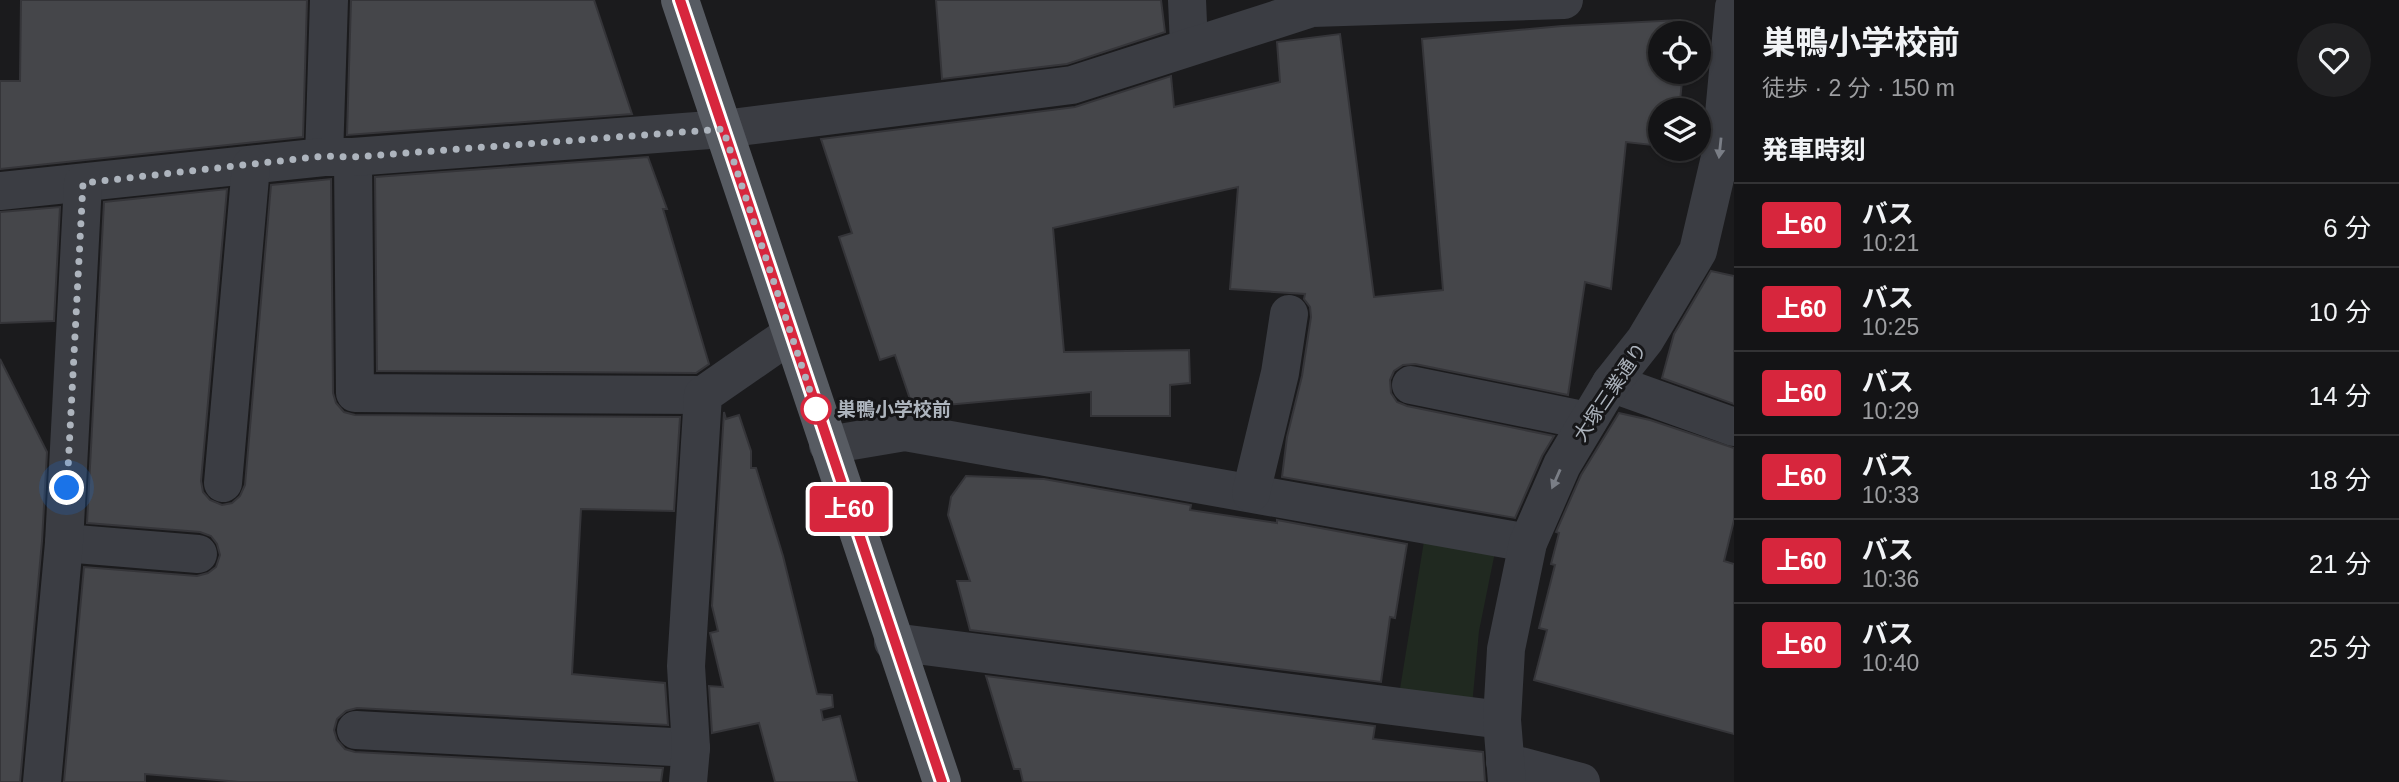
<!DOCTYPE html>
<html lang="ja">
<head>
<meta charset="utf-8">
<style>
  body { margin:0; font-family:Arial,"Noto Sans JP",sans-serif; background:#212123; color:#f1f3f6; height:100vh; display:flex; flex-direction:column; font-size:26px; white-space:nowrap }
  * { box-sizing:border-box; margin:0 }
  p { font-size:23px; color:#9d9ea1 }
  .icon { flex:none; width:38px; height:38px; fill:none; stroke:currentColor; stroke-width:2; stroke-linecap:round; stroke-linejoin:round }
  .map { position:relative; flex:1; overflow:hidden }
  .side { display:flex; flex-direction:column; background:#141416; width:665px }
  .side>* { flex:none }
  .badge { padding:0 14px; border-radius:5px; font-size:24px; line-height:46px }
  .tools { position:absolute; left:1648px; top:21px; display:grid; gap:14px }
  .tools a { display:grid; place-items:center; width:63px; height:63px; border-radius:50%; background:#141416; box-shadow:0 2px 5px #0004,0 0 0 2px #333335; font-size:35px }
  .you { position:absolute; width:35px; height:35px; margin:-18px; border:5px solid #fff; border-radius:50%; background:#1a73e8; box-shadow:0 0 0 10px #1a73e833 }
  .map>.badge { position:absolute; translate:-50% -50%; box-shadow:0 0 0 4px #fff }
  h2 { padding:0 28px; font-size:26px; line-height:63px }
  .round { display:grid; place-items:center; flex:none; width:74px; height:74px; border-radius:37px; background:#212123 }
  .headline { display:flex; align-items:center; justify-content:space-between; height:119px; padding:0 28px }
  h1 { font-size:33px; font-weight:700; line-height:52px }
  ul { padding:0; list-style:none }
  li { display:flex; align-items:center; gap:21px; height:84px; padding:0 28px; border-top:2px solid #333335 }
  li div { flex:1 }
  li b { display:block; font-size:26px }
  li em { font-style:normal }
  li .badge { min-width:77px; font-weight:700; text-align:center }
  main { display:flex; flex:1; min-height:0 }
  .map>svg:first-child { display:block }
  .green { fill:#202920 }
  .building { fill:#45464a; stroke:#353539; stroke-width:2 }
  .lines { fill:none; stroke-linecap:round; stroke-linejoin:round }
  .minor { stroke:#3b3d43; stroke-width:38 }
  .major { stroke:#575b62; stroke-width:38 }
  .oneway { fill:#7a7e86 }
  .line-casing { stroke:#fff; stroke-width:16 }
  .line { stroke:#d7263d; stroke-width:10 }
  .walk { stroke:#adb4bd; stroke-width:7; stroke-dasharray:0 12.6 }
  .stop-dot { fill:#fff; stroke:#d7263d; stroke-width:3.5 }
  .labels { text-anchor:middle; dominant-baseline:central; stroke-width:6; stroke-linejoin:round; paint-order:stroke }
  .street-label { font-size:19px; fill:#adb4bd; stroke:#161618 }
  .stop-label { font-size:19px; font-weight:bold; fill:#adb4bd; stroke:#161618; text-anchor:start }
</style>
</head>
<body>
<main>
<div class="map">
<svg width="1734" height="782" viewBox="0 0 1734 782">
  <rect width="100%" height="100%" fill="#1b1b1d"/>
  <path class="green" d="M1424,541L1495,552L1479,631L1472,706L1399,695Z"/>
  <g class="building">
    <path d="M21,0H307L303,137L0,169V81H20Z"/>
    <path d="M351,0H594L632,114L347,135Z"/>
    <path d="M936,0H1161L1165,32L1067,64L942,79Z"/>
    <path d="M1680,20L1681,33H1661V72H1683L1679,110H1661V146L1626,142L1611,289L1585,282L1568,395L1415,364L1403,365L1394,371L1390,380L1391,393L1397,402L1407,406L1554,436L1542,456L1515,518L1282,477L1287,437L1302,376L1311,317L1310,307L1304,299L1305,294L1230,289L1238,187L1053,228L1064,352L1189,350L1190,383L1170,385V416H1091V392L913,408L895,355L880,360L839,237L852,233L821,139L1075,107L1171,76L1174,107L1280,82L1277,42L1340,34L1374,297L1443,290L1422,39L1562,26Z"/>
    <path d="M648,157L667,209H663L709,364L696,373L377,371L375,177Z"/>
    <path d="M331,179L333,393L336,403L344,412L355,415L680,417L674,511L581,509L572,674L665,683L668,725L357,708L346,711L337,719L334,730L337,740L345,749L355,752L663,768L661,782H240L145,774V782H64L84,567L197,576L208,573L216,567L220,555L217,544L211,536L200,532L87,523L104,202L227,189L201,481L203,492L210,500L222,505L232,503L240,496L245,485L271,185Z"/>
    <path d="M60,207L54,321L0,323V212Z"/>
    <path d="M1711,271L1734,276V404L1662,378L1674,334Z"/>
    <path d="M0,359L47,452L42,541L20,782H0Z"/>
    <path d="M724,412L726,419L739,415L751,451V468H756L783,556L817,694L832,695L833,707L821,710L823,720L840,716L857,782H775L759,723L712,733L709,686L723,687L710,633L718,631L712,606Z"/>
    <path d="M1619,413L1650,420L1734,448V520L1724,561L1734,564V734L1534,680L1547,630L1539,628L1555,565L1551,564L1559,533L1556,532L1581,475Z"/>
    <path d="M966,476L1044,479L1191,505L1190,510L1277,523V520L1407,544L1395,618L1390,617L1381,682L970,630L957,581H970L948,515L951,497Z"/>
    <path d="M986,676L1375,726L1373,739L1483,752L1485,782H1023L1020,769H1014Z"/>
  </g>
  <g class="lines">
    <g class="minor">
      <path d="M1187,0L1189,46"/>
      <path d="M324,157L329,0"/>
      <path d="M353,157L355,393L703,395"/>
      <path d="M0,191L324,157H353L723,129L1072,85L1312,8L1564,0"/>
      <path d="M1611,383L1734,427"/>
      <path d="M1411,385L1588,421"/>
      <path d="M828,445L905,432L1528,543"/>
      <path d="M223,483L251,166"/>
      <path d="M1251,493L1280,373L1289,314"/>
      <path d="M64,543L198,554"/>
      <path d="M893,642L1502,720"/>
      <path d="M356,730L691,748"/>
      <path d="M1505,762L1581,782"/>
      <path d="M42,782L64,543L83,183"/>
      <path d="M688,782L691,748L686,666L703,395L791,334"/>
      <path d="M1507,782L1502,720L1506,649L1528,543L1562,465L1611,383L1645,340L1698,251L1720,157L1734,7"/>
    </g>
    <path class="major" d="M680,0L942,782"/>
  </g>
  <defs><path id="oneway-solid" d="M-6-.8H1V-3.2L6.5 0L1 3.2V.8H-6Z" transform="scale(1.75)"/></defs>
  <g class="oneway">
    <use href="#oneway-solid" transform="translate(1720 148) rotate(96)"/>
    <use href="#oneway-solid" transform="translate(1556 479) rotate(114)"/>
  </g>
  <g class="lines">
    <g class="line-casing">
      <path id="line" d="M680,0L942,782"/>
    </g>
    <use href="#line" class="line"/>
    <path class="walk" d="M67,488L83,183L324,156L354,157L723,129L816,409"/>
  </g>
  <circle class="stop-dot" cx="816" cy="409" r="14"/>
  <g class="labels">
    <g class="street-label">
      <text transform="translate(1610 392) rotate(-56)">大塚三業通り</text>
    </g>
    <g class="stop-label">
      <text x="837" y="409">巣鴨小学校前</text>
    </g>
  </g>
</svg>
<div class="tools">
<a><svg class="icon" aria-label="locate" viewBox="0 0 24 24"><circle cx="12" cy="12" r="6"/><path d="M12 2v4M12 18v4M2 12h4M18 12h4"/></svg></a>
<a><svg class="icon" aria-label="layers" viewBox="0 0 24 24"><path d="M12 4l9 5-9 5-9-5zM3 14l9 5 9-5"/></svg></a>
</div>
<div class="you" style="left:67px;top:488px"></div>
<b class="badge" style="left:849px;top:509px;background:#d7263d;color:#fff">上60</b>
</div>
<section class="side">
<div class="headline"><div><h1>巣鴨小学校前</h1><p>徒歩 · 2 分 · 150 m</p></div><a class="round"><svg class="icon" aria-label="heart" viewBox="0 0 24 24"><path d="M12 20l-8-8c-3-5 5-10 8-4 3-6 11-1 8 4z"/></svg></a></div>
<h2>発車時刻</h2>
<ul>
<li><span class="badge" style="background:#d7263d;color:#fff">上60</span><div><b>バス</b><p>10:21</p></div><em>6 分</em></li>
<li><span class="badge" style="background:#d7263d;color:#fff">上60</span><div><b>バス</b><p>10:25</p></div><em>10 分</em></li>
<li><span class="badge" style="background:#d7263d;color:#fff">上60</span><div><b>バス</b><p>10:29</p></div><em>14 分</em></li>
<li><span class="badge" style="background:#d7263d;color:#fff">上60</span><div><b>バス</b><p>10:33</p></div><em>18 分</em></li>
<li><span class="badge" style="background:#d7263d;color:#fff">上60</span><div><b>バス</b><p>10:36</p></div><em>21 分</em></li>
<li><span class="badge" style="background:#d7263d;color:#fff">上60</span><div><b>バス</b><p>10:40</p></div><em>25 分</em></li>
</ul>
</section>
</main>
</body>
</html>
